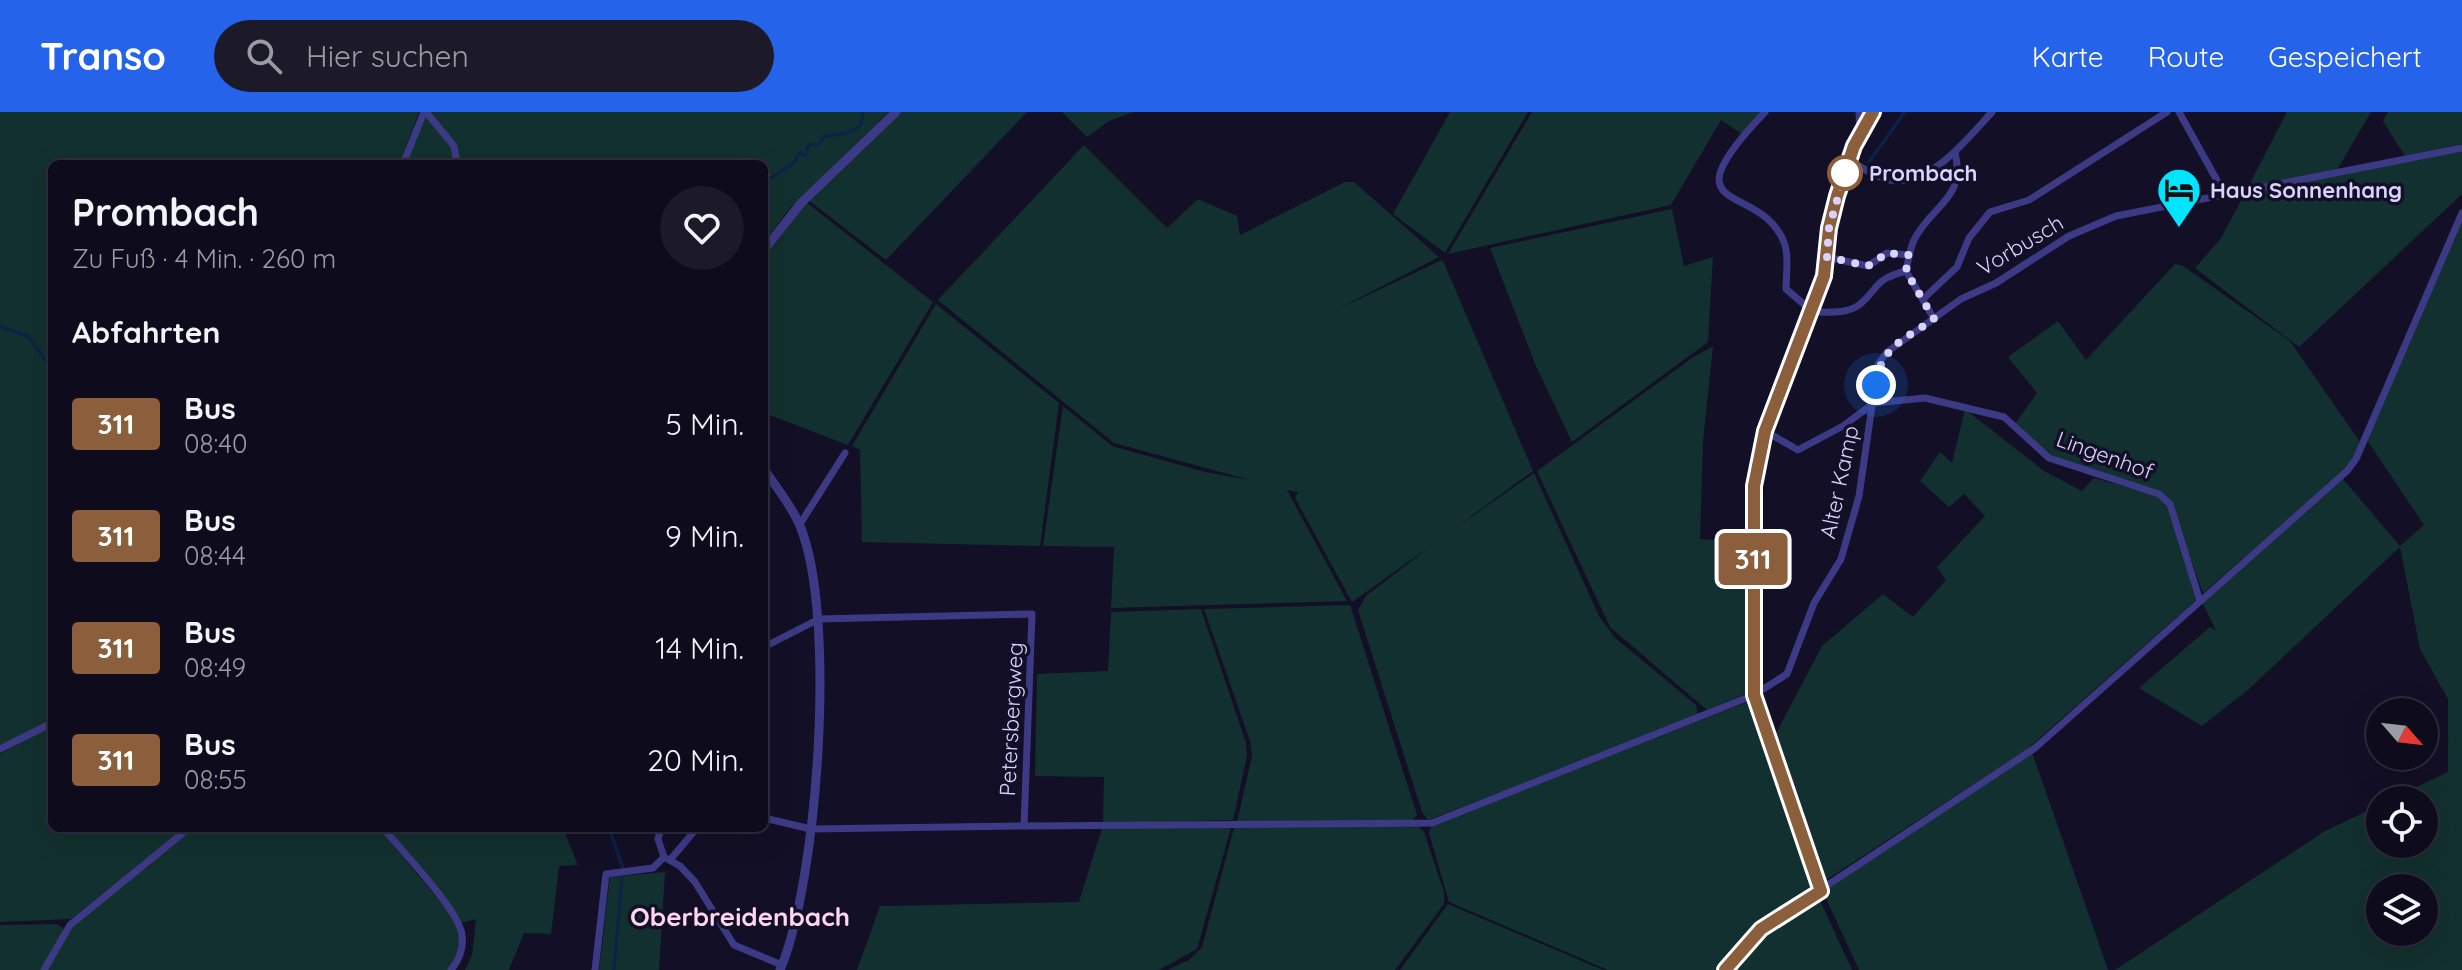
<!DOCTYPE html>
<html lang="de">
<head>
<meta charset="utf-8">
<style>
  body { margin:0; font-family:Quicksand,sans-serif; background:#1c1929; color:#f1f3f6; height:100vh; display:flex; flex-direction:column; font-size:30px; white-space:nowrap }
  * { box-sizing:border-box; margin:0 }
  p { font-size:26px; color:#9b9ba3 }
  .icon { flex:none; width:44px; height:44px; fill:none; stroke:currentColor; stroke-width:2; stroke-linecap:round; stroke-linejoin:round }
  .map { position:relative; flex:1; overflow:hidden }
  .panel { position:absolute; left:48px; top:48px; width:720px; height:672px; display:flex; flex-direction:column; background:#0e0b1c; border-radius:12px; box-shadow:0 8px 32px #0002,0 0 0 2px #2e2b3b }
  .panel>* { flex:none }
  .badge { padding:0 16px; border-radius:6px; font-size:28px; line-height:52px }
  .needle { width:52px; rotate:118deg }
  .buttons { position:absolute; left:2366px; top:586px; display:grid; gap:16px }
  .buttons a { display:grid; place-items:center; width:72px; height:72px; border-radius:50%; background:#0e0b1c; box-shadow:0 8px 32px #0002,0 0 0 2px #2e2b3b; font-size:40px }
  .you { position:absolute; width:40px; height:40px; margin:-20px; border:6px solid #fff; border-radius:50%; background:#1a73e8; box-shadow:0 0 0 12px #1a73e833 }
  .map>.badge { position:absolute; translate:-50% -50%; box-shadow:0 0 0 4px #fff }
  h2 { padding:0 24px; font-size:30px; line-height:72px }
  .round { display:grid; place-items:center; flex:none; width:84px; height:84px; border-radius:42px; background:#1c1929 }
  .summary { display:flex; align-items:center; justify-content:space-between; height:136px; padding:0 24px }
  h1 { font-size:38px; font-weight:700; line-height:60px }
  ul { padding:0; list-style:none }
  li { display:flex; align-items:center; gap:24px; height:112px; padding:0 24px }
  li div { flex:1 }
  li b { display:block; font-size:30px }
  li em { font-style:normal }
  li .badge { min-width:88px; font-weight:700; text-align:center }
  header { display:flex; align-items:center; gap:48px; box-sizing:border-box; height:112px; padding:0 40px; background:#2563eb; color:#fff }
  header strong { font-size:38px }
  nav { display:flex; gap:44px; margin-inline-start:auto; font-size:28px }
  .search { width:560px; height:72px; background:#1c1929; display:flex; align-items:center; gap:20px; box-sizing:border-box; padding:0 28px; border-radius:44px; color:#9b9ba3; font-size:30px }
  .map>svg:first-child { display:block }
  .green { fill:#12302f; fill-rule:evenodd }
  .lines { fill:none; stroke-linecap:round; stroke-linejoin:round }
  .stream { stroke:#0c2248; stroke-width:3 }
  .minor { stroke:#3d3a85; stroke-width:7 }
  .tertiary { stroke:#3d3a85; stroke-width:9 }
  .line-casing { stroke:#fff; stroke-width:18 }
  .line { stroke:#8b5e3c; stroke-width:12 }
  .walk { stroke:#d9d4ff; stroke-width:8; stroke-dasharray:0 14.4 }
  .stop-dot { fill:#fff; stroke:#8b5e3c; stroke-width:4 }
  .labels { text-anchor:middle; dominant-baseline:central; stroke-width:7; stroke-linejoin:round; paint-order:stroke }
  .stop-label { font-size:22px; font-weight:bold; fill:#d9d4ff; stroke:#130f26; text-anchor:start }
  .poi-label { font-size:22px; font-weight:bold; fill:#d9d4ff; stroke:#130f26; text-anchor:start }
  .street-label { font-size:22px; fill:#d9d4ff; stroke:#130f26 }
  .quarter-label { font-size:26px; font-weight:bold; fill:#ffd6f0; stroke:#130f26 }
</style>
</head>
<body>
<header>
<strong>Transo</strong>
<div class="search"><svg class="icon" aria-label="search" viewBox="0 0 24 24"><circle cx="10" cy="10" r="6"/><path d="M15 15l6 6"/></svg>Hier suchen</div>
<nav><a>Karte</a><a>Route</a><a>Gespeichert</a></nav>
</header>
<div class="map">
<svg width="2462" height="858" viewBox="0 0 2462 858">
  <rect width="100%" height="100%" fill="#130f26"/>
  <g class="green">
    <path d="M0,0H419L405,37L423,0H889L791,95L764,130V52H52V426L48,428L52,431V608L0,633Z"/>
    <path d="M900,0H1027L886,148L808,88Z"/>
    <path d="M1062,0H1133L1109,9L1087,25Z"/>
    <path d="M1450,0H1528L1445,141L1393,102Z"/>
    <path d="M1532,0H1760L1742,22L1721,8L1671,93L1448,142Z"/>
    <path d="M2287,0H2371L2337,58L2248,75Z"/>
    <path d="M2388,0H2462V32L2405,44L2383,9Z"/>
    <path d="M1084,33L1167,116L1198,87L1237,104L1240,123L1345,70H1354L1439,145L1336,198L1442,148L1444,151L1533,359L1451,419L1534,361L1599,504L1614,525L1696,593L1698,603L1428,708L1422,700L1358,498L1366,484L1432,433L1352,490L1295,386L1298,380L1287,378L1347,489L1111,496L1114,435L1043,434L1063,294L1112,334L1205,360L1250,368L1114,331L938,188Z"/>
    <path d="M2462,38V82L2299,235L2195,156L2221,126L2245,81Z"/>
    <path d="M806,90L933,190L848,333L764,301V146Z"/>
    <path d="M1672,97L1684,154L1713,145L1708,230L1572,330L1536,254L1490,136Z"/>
    <path d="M2462,109V858H2115L2325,719L2380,693V732H2424V688H2389L2448,660V587L2420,537L2400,435L2249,577L2202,614L2139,576L2210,515L2216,518L2202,490L2343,367L2400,434L2424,413L2367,328ZM2380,776H2424V820H2380Z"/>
    <path d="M2175,152L2183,154L2290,229L2360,330L2349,354L2203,481L2170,390L2050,344L2015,312L2037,281L2008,245L2058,209L2086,248Z"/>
    <path d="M936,192L1059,291L1040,434L862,430L860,338L852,334Z"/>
    <path d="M1713,234L1703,329L1700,427L1745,430L1747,581L1707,598L1610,515L1537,359L1692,246Z"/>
    <path d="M1965,297L2044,359L2082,379L2094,366L2158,384L2168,394L2196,488L2026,638L1826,768L1819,761L1801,697L1772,629L1822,534L1883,482L1913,505L1946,468L1937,455L1985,404L1964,382L1949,395L1920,369L1940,340L1952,351Z"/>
    <path d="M1350,493L1417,703L1413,708L1237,710L1252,644L1250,629L1204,497Z"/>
    <path d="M1201,497L1246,631L1247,644L1233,708L1103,711L1104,665L1035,664L1037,562L1108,559L1111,500Z"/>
    <path d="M1750,589L1808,750L1807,760L1852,858H1608L1449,790L1429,721L1431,714Z"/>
    <path d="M52,613V716H185L71,807L0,810V642Z"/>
    <path d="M2032,640L2108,858H1859L1823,780Z"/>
    <path d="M1238,714H1418L1424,720L1444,780V792L1395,858H1167L1189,848L1202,835L1234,716Z"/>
    <path d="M192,716H379L455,807L462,832L449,858H46L76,810Z"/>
    <path d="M385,716H563L578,753L559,754L551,822L524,821L509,858H465L472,843L476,807L462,811Z"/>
    <path d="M1102,716H1231L1197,837L1159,858H857L880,794L1079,790Z"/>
    <path d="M665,760L659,858H599L610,765Z"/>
    <path d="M1448,792L1603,858H1400Z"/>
    <path d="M57,812L63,816V820L42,858H0V813Z"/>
  </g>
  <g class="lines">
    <g class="stream">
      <path d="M1869,50L1905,0"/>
      <path d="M764,70L794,51L800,40L805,44L808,41L807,36L811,32L819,33L823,25L851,20L861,13L863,0"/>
      <path d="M0,215L28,224L48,252"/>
      <path d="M609,716L623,756"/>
      <path d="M614,858L622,766"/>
    </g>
    <g class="minor">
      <path d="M426,0L454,34L457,52"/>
      <path d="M1765,0C1661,109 1763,67 1785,133C1789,146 1786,164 1786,177L1813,200C1828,200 1847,202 1859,193C1881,175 1872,168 1906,159"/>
      <path d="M1859,0L1860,21"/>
      <path d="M2179,0L2224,81"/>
      <path d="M1849,48C1861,55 1875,65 1889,68C1931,75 1967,27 1992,0"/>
      <path d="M403,52L424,0"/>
      <path d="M1827,145L1868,154L1887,141L1909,143"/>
      <path d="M1923,187L1957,155L1969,126L1990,100L2029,88L2167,0"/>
      <path d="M1934,207L1906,159C1908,149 1910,137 1914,128C1933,91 1966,88 1955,40"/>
      <path d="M1765,319L1798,338L1843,314L1874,291L1925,286L2004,305L2049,346L2159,382L2170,392L2200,489"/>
      <path d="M800,412L845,341"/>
      <path d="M764,535L819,507L1032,502L1024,714L811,717L764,706"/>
      <path d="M0,637L52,611"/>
      <path d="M1024,714L1432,711L1754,583L1787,562L1814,491L1841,447L1859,384L1878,252L1887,240L1961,187L1996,171L2069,124L2116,104L2462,36"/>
      <path d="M383,716C401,738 459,798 462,823C464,837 459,848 451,858"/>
      <path d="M661,716L658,727L664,745L680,754L695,770L734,833L782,853"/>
      <path d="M670,748L697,716"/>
      <path d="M1821,779L1754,583V374L1765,319L1824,164L1829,116L1837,84L1854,34L1873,0"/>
      <path d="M44,858L70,813L189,716"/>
      <path d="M595,858L606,762L653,756L664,745"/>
      <path d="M1725,858L1761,817L2035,636L2347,359L2356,347L2462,101"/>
    </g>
    <g class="tertiary">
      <path d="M764,138L801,91L896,0"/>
      <path d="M764,357C776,375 792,394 800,414C837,502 818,770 780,858"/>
    </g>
  </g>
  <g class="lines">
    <g class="line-casing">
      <path id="line" d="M1725,858L1761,817L1821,779L1754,583V374L1765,319L1824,164L1829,116L1837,84L1854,34L1873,0"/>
    </g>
    <use href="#line" class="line"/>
    <path class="walk" d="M1845,61L1829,116L1827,145L1868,154L1887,141L1909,143L1906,159L1934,207C1905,227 1880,235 1876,273"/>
  </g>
  <defs>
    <g id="hotel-pin" transform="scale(2.3)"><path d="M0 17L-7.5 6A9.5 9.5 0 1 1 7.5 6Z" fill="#00e5ff" stroke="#130f26"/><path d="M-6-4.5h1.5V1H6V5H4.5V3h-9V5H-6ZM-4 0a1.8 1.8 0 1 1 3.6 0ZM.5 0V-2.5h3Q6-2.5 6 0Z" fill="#111"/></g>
  </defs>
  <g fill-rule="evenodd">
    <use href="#hotel-pin" x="2179" y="78"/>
  </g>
  <circle class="stop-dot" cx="1845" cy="61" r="16"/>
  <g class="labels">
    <g class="stop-label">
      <text x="1869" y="61">Prombach</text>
    </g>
    <g class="poi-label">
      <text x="2210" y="78">Haus Sonnenhang</text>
    </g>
    <g class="street-label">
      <text transform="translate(2020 133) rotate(-31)">Vorbusch</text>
      <text transform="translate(2105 343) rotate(20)">Lingenhof</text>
      <text transform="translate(1839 370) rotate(-78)">Alter Kamp</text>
      <text transform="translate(1011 607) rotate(-87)">Petersbergweg</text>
    </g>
    <g class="quarter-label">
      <text x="740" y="804">Oberbreidenbach</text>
    </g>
  </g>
</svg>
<div class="buttons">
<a><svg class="needle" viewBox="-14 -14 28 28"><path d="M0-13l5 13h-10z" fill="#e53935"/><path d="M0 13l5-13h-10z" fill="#9b9ba3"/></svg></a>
<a><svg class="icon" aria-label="locate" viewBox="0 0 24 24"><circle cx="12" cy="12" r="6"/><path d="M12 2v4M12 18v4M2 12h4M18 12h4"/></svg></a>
<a><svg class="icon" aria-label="layers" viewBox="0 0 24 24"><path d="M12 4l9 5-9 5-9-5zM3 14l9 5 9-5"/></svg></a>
</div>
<div class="you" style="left:1876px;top:273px"></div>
<b class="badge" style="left:1753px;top:447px;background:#8b5e3c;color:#fff">311</b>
<section class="panel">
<div class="summary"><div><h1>Prombach</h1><p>Zu Fuß · 4 Min. · 260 m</p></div><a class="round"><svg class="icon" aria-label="heart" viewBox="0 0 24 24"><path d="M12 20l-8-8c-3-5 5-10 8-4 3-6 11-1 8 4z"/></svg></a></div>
<h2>Abfahrten</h2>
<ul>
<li><span class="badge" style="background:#8b5e3c;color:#fff">311</span><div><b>Bus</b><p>08:40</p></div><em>5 Min.</em></li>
<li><span class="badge" style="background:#8b5e3c;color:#fff">311</span><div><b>Bus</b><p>08:44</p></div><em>9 Min.</em></li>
<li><span class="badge" style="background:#8b5e3c;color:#fff">311</span><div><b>Bus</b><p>08:49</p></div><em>14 Min.</em></li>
<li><span class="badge" style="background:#8b5e3c;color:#fff">311</span><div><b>Bus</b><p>08:55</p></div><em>20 Min.</em></li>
</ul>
</section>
</div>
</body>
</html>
